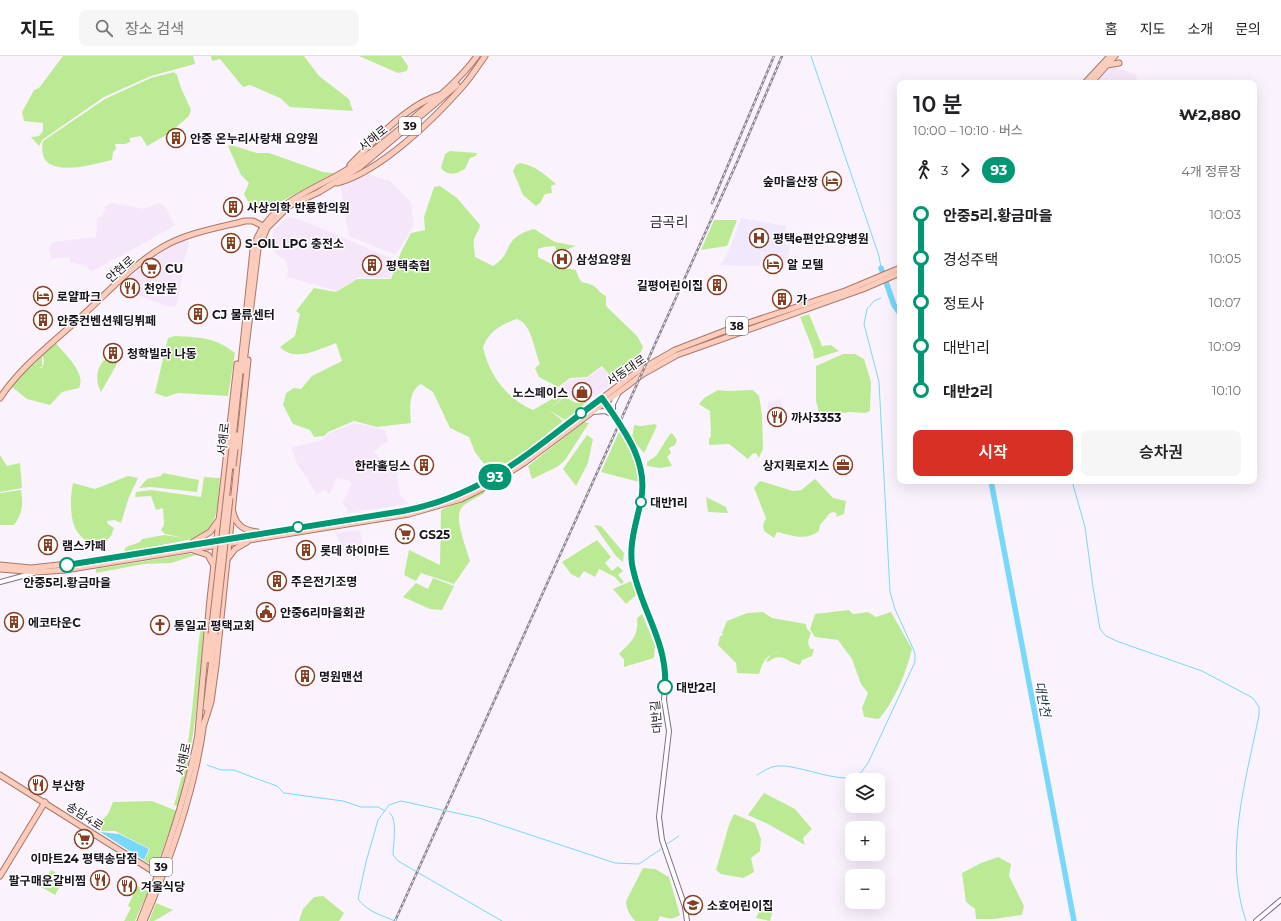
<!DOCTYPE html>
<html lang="ko">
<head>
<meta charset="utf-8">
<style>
  body { margin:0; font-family:Montserrat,"Noto Sans KR",sans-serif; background:#f6f6f6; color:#202124; height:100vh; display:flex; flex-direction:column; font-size:15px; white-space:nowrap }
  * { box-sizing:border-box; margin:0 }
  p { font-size:13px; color:#757577 }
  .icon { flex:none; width:22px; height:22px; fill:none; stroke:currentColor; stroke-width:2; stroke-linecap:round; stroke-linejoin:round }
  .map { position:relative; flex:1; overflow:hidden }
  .sheet { position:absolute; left:897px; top:24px; width:360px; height:404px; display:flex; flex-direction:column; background:#fff; border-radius:8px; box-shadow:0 4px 16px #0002 }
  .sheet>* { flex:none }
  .badge { padding:0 8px; border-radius:13px; font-size:14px; line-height:26px }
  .fabs { position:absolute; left:845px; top:717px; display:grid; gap:8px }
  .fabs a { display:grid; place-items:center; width:40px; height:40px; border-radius:8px; background:#fff; box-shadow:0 4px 16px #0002; font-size:20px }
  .map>.badge { position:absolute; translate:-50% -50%; box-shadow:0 0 0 2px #fff }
  .legs { display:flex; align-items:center; gap:6px; height:44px; padding:0 16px; font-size:13px }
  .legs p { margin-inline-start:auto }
  .headline { display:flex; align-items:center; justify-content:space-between; height:68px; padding:0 16px }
  h1 { font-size:22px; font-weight:600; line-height:30px }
  .cta { display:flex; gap:8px; margin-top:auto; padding:8px 16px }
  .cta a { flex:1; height:46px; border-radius:8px; background:#d93025; color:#fff; font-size:16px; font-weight:600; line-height:46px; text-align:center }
  .cta a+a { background:#f6f6f6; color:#202124 }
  ul { padding:0 16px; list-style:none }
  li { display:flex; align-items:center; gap:14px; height:44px; font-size:15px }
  li i { display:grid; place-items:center; width:6px; height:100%; margin:0 5px; background:currentColor }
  li i::after { content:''; width:10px; height:10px; margin:-5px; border:3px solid; border-radius:50%; background:#fff }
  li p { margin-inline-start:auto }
  li:first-child i { background:linear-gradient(#0000 50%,currentColor 0) }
  li:last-child i { background:linear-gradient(currentColor 50%,#0000 0) }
  header { display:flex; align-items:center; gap:24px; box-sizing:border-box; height:56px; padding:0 20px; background:#fff; border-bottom:1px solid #e0e0e0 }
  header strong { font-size:19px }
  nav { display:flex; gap:22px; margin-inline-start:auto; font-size:14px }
  .search { width:280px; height:36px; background:#f6f6f6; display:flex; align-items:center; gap:10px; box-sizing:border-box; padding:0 14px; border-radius:8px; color:#757577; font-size:15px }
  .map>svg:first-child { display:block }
  .commercial { fill:#f6e6f9 }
  .medical { fill:#f0e8fd }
  .green { fill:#bcea94 }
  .water { fill:#77d8fa }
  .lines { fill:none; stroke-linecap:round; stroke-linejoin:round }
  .stream { stroke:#77d8fa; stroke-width:1 }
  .river { stroke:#77d8fa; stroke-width:5.5 }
  .minor-casing { stroke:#7e6f87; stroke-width:6 }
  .major-casing { stroke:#ab7667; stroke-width:7 }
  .minor { stroke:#fff; stroke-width:4 }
  .major { stroke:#fccdbc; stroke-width:5 }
  .rail-casing { stroke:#8e8792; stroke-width:2.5 }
  .rail { stroke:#fff; stroke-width:1; stroke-dasharray:3; stroke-linecap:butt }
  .major-bridge-casing { stroke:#ab7667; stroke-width:7; stroke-linecap:butt }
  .major-bridge { stroke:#fccdbc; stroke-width:5 }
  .line-1-casing { stroke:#fff; stroke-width:9 }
  .line-1 { stroke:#009775; stroke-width:6 }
  .stop-1-dot { fill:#fff; stroke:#009775; stroke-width:2 }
  .labels { text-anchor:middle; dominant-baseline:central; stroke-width:3; stroke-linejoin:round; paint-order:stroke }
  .shield { fill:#fff; stroke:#5d5960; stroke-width:1 }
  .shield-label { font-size:11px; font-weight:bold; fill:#18121c }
  .poi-label { font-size:12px; font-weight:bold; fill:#18121c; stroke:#fff; text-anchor:start }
  .street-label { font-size:12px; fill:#18121c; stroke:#fff }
  .stop-label { font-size:12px; font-weight:bold; fill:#18121c; stroke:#fff; text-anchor:start }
  .water-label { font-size:13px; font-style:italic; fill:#223941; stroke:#fff }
  .quarter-label { font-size:14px; fill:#35293d; stroke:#fff }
</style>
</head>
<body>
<header>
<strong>지도</strong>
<div class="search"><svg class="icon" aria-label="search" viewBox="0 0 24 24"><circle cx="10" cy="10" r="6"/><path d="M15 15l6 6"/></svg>장소 검색</div>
<nav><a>홈</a><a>지도</a><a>소개</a><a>문의</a></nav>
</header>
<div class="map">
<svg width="1281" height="865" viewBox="0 0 1281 865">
  <rect width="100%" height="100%" fill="#faf3fe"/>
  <g class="commercial">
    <path d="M1113,9L1137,20L1136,27H1096Z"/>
    <path d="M367,117L385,124H389L411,146L414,168L396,199L349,180L340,129Z"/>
    <path d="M113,147L144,153L158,147L164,149L175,169L141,189L92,215L84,209L70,206V201L51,203L49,193L53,186L96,181L97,162L102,160L105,154V150Z"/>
    <path d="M288,161L299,163L396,204L390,222L358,221L337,235L287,221L288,213L285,204L275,197L273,174Z"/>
    <path d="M188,184L189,187L185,201L179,240L177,248L174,251L167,250L119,232L158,196L179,186Z"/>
    <path d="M763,196L788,199L784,213L762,211Z"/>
    <path d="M603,311L611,321L613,327L594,341L573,342L559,331L571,323L587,322Z"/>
    <path d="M781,343L784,363L769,366L767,360L768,346Z"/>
    <path d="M354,367L385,374L388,385L374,395L383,407L395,406L400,438L408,448L347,457V452L342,448L351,429L350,425L337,422L330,438L324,434L316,438L307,422L298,410L292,394L293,391L322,384L329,377Z"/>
    <path d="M360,474L363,493L343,494L336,477Z"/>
  </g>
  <path class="medical" d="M741,162L786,170L785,188L790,190L789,198L761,196L760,210L720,209L729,195Z"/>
  <g class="green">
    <path d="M63,0H193L195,8L151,20L104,41L42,84L39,90L31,81L39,80L43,75V67L24,65L22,56L34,34L39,32Z"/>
    <path d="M211,0H304L319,20L349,43L353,55L290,51L280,42L250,29L243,31L220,3L212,5Z"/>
    <path d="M359,0H401L408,10L407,15L398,17Z"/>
    <path d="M174,16L177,19L181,32L191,54L189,60L168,78L147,90L141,80L130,82V86L125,88H115L116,93L113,96L112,104C90,109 35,126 43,85L105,43L151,22Z"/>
    <path d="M231,89L257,97H269L323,116L334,117L284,144L254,157L244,138L249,127L241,119L228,90Z"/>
    <path d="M450,95L477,97L476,100L470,102L465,113C456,118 449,121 441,112L445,98Z"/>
    <path d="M520,107C536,110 544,118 556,128L551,130L552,137L545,138L540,147L536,150L523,139L513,115L516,109Z"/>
    <path d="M440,130L457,142L480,169C479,175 477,176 475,181C472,186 475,195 475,201L493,210C509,200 505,192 514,183C520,177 527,175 534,173L555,186L576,190L557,197L555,190L544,191L538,193V201L555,210L576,214C581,231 583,224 594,230C598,233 601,238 606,240V250L637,280L643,291L633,314L614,324L602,310L587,321L570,322L558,331L539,321L535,312L540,308C534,294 532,268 517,263C502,268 489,275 483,291C489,319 507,343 533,354L552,343L559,336L564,341L548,354L565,341L576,347L587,346L565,364L549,354L563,365L528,393L491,417L475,396L469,381L450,372L433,336L421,328C408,335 410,354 411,367L377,371L354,365L328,376L324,380L314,381L310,374L293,368L283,349L286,337L294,332L301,333L312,320L342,305L336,287C319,293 295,307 280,291L295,280L300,258L296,255L314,232L336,236L357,223H391L401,196L411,177L425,174L424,161L434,131Z"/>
    <path d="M714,164H737L727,190L701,194Z"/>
    <path d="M809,258L822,290L831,289L839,295L814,303L813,294L800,261Z"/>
    <path d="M175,280C201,282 213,280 235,297L228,340L178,337L166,341L155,337L168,282Z"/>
    <path d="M56,287C64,298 87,317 79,332L62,336L50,349L27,343L12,331L22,317L33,307L36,309L35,307L42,299V311H38L42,312L44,305L42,298Z"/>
    <path d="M843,298H855L864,303L871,326L870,355L865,357L850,356L820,360L816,345V310Z"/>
    <path d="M104,304L114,305L117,308L101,336C95,325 96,313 104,304Z"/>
    <path d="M718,334L726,335L753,334L759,340L762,359L763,393L759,402L756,397L752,398L748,403L729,388L709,389V383L711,380L710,355L699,348L704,342Z"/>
    <path d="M584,366L589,367L565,404L557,411L532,423L528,410Z"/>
    <path d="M655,368L657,370L644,397L632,383L634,369L642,370Z"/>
    <path d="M619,376C629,390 642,408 639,426L601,416Z"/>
    <path d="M672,377L677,384L675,389L669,392L671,397L667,401L672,410L660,412L647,410V406L656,400L670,378Z"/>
    <path d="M587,379L593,383L588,407L576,430L563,413Z"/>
    <path d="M0,399L7,410L20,407L22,432L0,436Z"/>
    <path d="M163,417L199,424L197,436L151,431L139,432L147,423L161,420Z"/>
    <path d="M128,420L138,422L129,441L121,467L115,464L107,465L108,468L114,472L111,480L100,492C93,488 84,485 79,478C69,467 70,440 73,427L95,433Z"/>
    <path d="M204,421L220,422C217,448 221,473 192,483L123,497L126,491L140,486L142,483L164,479L185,482L165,478L161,474L164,469L163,452L156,454L151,440L135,441L136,436L151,434L201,441Z"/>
    <path d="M815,423L833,442L846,445L844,458L836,461L837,458L834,456L830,457L820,469L819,475C805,485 794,480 777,476L774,482L764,475L763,469L766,462L754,432L760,425L793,435L801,434Z"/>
    <path d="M21,434C23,449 23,457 14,469H0V437Z"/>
    <path d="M482,435L485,437C478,441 469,445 463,450C452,460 467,493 470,505L454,528L421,517L416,525L404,519L409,494L440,509L441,454Z"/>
    <path d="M706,441L726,451L728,457L708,456Z"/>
    <path d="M594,469L601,470L624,497L623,506L616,500Z"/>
    <path d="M597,484L611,501L605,507L612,515L618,510L623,515L618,519L624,526L621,528L615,521L599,513L595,521L584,515L579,522L571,518L562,506Z"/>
    <path d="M188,498H199L171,507L144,508L96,517V513Z"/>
    <path d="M433,522L454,530L442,554L430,553L403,541L416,527L428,533Z"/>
    <path d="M631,525L636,539L626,548L613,533Z"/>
    <path d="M849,554L853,558L868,556L876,561L891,556L912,593C906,617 895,644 879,663L864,661L862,652L868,637L861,628L852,603L838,584L815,581L810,573L815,558Z"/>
    <path d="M763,556L772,562L806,568L807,573L811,577C809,583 806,587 811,593H814L812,600L802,604L800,609C786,606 783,595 768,606L766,605L771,599L781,595C767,599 763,604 759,618L737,617L736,607L718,589L720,580L723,579L722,577L727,565L747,557Z"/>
    <path d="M642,558L655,589L654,602L624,611V603L619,598C631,586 639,580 637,562Z"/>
    <path d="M200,575H204C199,634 194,692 178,750L174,749C192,692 193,634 200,575Z"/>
    <path d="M764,737L795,753L812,773L803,782L805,789L768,768L748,759Z"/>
    <path d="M152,745L177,755L158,806L151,808L144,805L150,793L115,775H99L94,772L108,758L113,746Z"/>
    <path d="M734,758L755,767L761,783L760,795L751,802L754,816L743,822L721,818L716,814L729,769Z"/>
    <path d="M998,801L1011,808L1009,820L1024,850L1022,859L994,863H976L975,853L966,846L962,817L981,807Z"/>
    <path d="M643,812L655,813L669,821L680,859C672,864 669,863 660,860L658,865H635C630,859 626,853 626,845Z"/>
    <path d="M51,814L65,822L55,839L41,831Z"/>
    <path d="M137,830L148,835L135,865H124L131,852L128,850Z"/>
    <path d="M323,840L344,857L339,865H299L303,853L314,841Z"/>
    <path d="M156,847L173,854L154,865H149Z"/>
    <path d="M766,851L773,854L770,865L756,862L760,853Z"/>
  </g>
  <path class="water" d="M100,776L119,778L149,793L144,804Z"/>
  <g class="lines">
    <g class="stream">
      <path d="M811,0L879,200L881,212"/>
      <path d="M899,236H900"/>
      <path d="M1072,425L1085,471L1093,531L1100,573L1106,580L1119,586L1202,615L1253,642L1259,651V659C1246,725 1223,799 1246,865"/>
      <path d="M207,709L221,714H234L252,721L277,730L284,737L343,745L361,751H378L385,755"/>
      <path d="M757,719C764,715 769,711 777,710C798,708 839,728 856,720C862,717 864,712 868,707L915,606V597L895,553L890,536L879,326L864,268L867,253L874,245L881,242"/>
      <path d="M390,757C398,765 393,788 393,799L398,805L502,865"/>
      <path d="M667,788L679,780"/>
      <path d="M395,865C381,859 368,856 358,843L366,806L378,764L389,749L401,745L479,762L615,807L639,808L661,793"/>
    </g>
    <g class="river">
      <path d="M881,212L894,249L900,258"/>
      <path d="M991,425L1074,865"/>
    </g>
    <g class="minor-casing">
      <g id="minor">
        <path d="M605,345L632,388L638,402L643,420V434L633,485L632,508L636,523L663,598L666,616L664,644L669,675L659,761L662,784L685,851L687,865"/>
        <path d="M593,356L605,355L611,358"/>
        <path d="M613,358V348L618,338"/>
        <path d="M0,526L34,517"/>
        <path d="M1256,865L1281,844"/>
      </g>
    </g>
    <g class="major-casing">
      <g id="major">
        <path d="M1107,9L1119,7"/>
        <path d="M1085,27L1110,0"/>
        <path d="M1091,27L1115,0"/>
        <path d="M350,109C372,87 409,47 440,39"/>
        <path d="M337,127C380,116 434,63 463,30C471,21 478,10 485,0"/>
        <path d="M243,315L258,193L267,172L289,150L319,136L360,111L457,29"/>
        <path d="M0,342C22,309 54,286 83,259C107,237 133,209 161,192C186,177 217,172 245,165H253L265,171"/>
        <path d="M232,392L253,194C265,144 320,134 357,107C372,96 385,85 400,73C427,50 456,29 477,0"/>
        <path d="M235,393L237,379"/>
        <path d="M233,456C236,470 244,474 257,476"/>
        <path d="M193,486L210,476L218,465"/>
        <path d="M193,494L208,499L214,510"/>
        <path d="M228,502L235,493L247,486"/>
        <path d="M0,509L31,512L77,507L403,455L449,443L494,422L532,396L635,317L675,294L727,274L845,235L900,212"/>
        <path d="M0,513L37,516L65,514L409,458L461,443L491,428L524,407L643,318L677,299L863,233L900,217"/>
        <path d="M208,604L211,578"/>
        <path d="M206,652L215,578"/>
        <path d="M204,668L211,646L216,610L248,304"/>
        <path d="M198,676L210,543L237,308"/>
        <path d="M0,719L159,819"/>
        <path d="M0,820L45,746"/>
        <path d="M140,865C165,802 187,740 199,673"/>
        <path d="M144,865C171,801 195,735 204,666"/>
      </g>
    </g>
    <use href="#minor" class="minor"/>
    <use href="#major" class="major"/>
    <g class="rail-casing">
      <g id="rail">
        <path d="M712,147L774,0"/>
        <path d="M395,865L738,104L782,0"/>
      </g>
    </g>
    <use href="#rail" class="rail"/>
    <g class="major-bridge-casing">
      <g id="major-bridge">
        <path d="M233,410L235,393"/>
        <path d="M211,578L232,392"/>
        <path d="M215,578L230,442"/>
      </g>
    </g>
    <use href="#major-bridge" class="major-bridge"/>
  </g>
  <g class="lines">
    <g class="line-1-casing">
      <path id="line-1" d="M67,509L403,455C488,439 535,391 602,342C623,373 649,405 641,444C637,465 629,486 632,508C639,551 668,585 665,631"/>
    </g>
    <use href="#line-1" class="line-1"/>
  </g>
  <defs>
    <g id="building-ring" transform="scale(1)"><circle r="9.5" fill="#fff" stroke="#863e20" stroke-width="1.5"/><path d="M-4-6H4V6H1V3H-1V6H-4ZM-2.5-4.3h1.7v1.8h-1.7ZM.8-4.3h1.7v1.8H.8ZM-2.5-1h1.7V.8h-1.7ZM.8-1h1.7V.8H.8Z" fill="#863e20"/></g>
    <g id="hotel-ring" transform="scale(1)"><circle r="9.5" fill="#fff" stroke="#863e20" stroke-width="1.5"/><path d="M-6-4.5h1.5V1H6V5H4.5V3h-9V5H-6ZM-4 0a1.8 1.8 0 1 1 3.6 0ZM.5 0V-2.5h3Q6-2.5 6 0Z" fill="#863e20"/></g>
    <g id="hospital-ring" transform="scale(1)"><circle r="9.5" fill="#fff" stroke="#863e20" stroke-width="1.5"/><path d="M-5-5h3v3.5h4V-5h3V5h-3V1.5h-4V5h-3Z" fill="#863e20"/></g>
    <g id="supermarket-ring" transform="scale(1)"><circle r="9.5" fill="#fff" stroke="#863e20" stroke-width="1.5"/><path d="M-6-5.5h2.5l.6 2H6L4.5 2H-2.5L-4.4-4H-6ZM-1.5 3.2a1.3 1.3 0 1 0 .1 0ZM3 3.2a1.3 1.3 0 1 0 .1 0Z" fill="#863e20"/></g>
    <g id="restaurant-ring" transform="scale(1)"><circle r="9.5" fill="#fff" stroke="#863e20" stroke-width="1.5"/><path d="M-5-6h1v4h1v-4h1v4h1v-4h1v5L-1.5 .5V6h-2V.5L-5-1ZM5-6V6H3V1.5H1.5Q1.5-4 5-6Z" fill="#863e20"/></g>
    <g id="shop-ring" transform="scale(1)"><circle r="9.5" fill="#fff" stroke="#863e20" stroke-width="1.5"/><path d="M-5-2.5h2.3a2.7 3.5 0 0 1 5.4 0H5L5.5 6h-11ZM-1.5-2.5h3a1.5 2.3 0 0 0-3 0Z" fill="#863e20"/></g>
    <g id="office-ring" transform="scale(1)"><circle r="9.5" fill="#fff" stroke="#863e20" stroke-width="1.5"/><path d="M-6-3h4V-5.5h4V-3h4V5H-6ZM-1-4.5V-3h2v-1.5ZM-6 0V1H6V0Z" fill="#863e20"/></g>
    <g id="civic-ring" transform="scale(1)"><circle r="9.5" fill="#fff" stroke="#863e20" stroke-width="1.5"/><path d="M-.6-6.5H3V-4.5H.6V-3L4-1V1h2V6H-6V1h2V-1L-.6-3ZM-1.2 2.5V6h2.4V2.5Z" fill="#863e20"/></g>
    <g id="church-ring" transform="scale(1)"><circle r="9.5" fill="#fff" stroke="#863e20" stroke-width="1.5"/><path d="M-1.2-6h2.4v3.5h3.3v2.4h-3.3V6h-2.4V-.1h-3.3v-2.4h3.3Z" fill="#863e20"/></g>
    <g id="school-ring" transform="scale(1)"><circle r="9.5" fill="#fff" stroke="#863e20" stroke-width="1.5"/><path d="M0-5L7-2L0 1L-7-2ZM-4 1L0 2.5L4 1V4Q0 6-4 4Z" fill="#863e20"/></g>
  </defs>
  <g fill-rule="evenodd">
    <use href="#building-ring" x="176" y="82"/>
    <use href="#hotel-ring" x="832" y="125"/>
    <use href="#building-ring" x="233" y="151"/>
    <use href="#hospital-ring" x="759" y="182"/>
    <use href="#building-ring" x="231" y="187"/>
    <use href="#hospital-ring" x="562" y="203"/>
    <use href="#hotel-ring" x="773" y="208"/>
    <use href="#building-ring" x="372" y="209"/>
    <use href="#supermarket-ring" x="151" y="212"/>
    <use href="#building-ring" x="717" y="229"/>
    <use href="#restaurant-ring" x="130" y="232"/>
    <use href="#hotel-ring" x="43" y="240"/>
    <use href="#building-ring" x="782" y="243"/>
    <use href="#building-ring" x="198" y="258"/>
    <use href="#building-ring" x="43" y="264"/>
    <use href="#building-ring" x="113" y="297"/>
    <use href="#shop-ring" x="582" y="336"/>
    <use href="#restaurant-ring" x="777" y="361"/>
    <use href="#building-ring" x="424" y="409"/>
    <use href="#office-ring" x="843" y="409"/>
    <use href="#supermarket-ring" x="405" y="478"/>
    <use href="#building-ring" x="48" y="489"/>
    <use href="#building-ring" x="306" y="494"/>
    <use href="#building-ring" x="277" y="525"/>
    <use href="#civic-ring" x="266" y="556"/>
    <use href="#building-ring" x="14" y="566"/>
    <use href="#church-ring" x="160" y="569"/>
    <use href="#building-ring" x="305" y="620"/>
    <use href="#restaurant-ring" x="38" y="729"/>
    <use href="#supermarket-ring" x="84" y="783"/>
    <use href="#restaurant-ring" x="100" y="824"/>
    <use href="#restaurant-ring" x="127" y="830"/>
    <use href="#school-ring" x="693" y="849"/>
  </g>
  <g class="stop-1-dot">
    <circle cx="581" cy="357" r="5"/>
    <circle cx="641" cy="446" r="5"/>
    <circle cx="298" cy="471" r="5"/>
    <circle cx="67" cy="509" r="7"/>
    <circle cx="665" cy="631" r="7"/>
  </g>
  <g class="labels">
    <g class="shield">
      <rect x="399" y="61" width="22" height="18" rx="3"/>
      <rect x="726" y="261" width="22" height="18" rx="3"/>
      <rect x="150" y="802" width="22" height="18" rx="3"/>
    </g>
    <g class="shield-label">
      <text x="410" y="70">39</text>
      <text x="737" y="270">38</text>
      <text x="161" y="811">39</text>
    </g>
    <g class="poi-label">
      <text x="190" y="82">안중 온누리사랑채 요양원</text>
      <text x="818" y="125" text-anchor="end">숲마을산장</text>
      <text x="247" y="151">사상의학 반룡한의원</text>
      <text x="773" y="182">평택e편안요양병원</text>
      <text x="245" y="187">S-OIL LPG 충전소</text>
      <text x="576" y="203">삼성요양원</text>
      <text x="787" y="208">알 모텔</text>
      <text x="386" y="209">평택축협</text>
      <text x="165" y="212">CU</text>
      <text x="703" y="229" text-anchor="end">길평어린이집</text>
      <text x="144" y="232">천안문</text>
      <text x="57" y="240">로얄파크</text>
      <text x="796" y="243">가</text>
      <text x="212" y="258">CJ 물류센터</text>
      <text x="57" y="264">안중컨벤션웨딩뷔페</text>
      <text x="127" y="297">청학빌라 나동</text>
      <text x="568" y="336" text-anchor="end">노스페이스</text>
      <text x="791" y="361">까사3353</text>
      <text x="410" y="409" text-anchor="end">한라홀딩스</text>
      <text x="829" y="409" text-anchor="end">상지퀵로지스</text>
      <text x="419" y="478">GS25</text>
      <text x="62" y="489">램스카페</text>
      <text x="320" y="494">롯데 하이마트</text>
      <text x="291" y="525">주은전기조명</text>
      <text x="280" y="556">안중6리마을회관</text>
      <text x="28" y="566">에코타운C</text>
      <text x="174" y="569">통일교 평택교회</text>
      <text x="319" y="620">명원맨션</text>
      <text x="52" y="729">부산항</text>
      <text x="84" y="802" text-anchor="middle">이마트24 평택송담점</text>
      <text x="86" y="824" text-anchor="end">팔구매운갈비찜</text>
      <text x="141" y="830">겨울식당</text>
      <text x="707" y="849">소호어린이집</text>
    </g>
    <g class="street-label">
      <text transform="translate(373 82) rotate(-39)">서해로</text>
      <text transform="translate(120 213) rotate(-41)">안현로</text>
      <text transform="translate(626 314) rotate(-34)">서동대로</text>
      <text transform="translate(223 383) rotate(-84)">서해로</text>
      <text transform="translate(656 661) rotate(-95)">대반길</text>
      <text transform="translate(183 703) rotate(-78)">서해로</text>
      <text transform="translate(85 760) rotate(33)">송담4로</text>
    </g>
    <g class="stop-label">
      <text x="650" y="446">대반1리</text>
      <text x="67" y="526" text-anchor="middle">안중5리.황금마을</text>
      <text x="676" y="631">대반2리</text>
    </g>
    <g class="water-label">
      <text transform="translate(1043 643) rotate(79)">대반천</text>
    </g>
    <g class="quarter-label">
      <text x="669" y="166">금곡리</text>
    </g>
  </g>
</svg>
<div class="fabs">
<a><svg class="icon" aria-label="layers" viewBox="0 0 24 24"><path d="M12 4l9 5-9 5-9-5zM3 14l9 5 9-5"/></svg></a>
<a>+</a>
<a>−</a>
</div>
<b class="badge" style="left:495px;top:421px;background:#009775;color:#fff">93</b>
<section class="sheet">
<div class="headline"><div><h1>10 분</h1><p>10:00 – 10:10 · 버스</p></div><b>₩2,880</b></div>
<div class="legs"><svg class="icon" aria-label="walk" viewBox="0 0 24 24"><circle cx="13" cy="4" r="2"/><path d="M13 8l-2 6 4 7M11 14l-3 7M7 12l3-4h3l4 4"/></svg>3<svg class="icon" aria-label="forward" viewBox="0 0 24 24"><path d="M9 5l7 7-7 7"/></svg><b class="badge" style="background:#009775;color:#fff">93</b><p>4개 정류장</p></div>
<ul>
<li><i style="color:#009775"></i><b>안중5리.황금마을</b><p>10:03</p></li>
<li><i style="color:#009775"></i><span>경성주택</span><p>10:05</p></li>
<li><i style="color:#009775"></i><span>정토사</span><p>10:07</p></li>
<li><i style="color:#009775"></i><span>대반1리</span><p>10:09</p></li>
<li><i style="color:#009775"></i><b>대반2리</b><p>10:10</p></li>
</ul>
<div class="cta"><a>시작</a><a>승차권</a></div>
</section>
</div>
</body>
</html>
